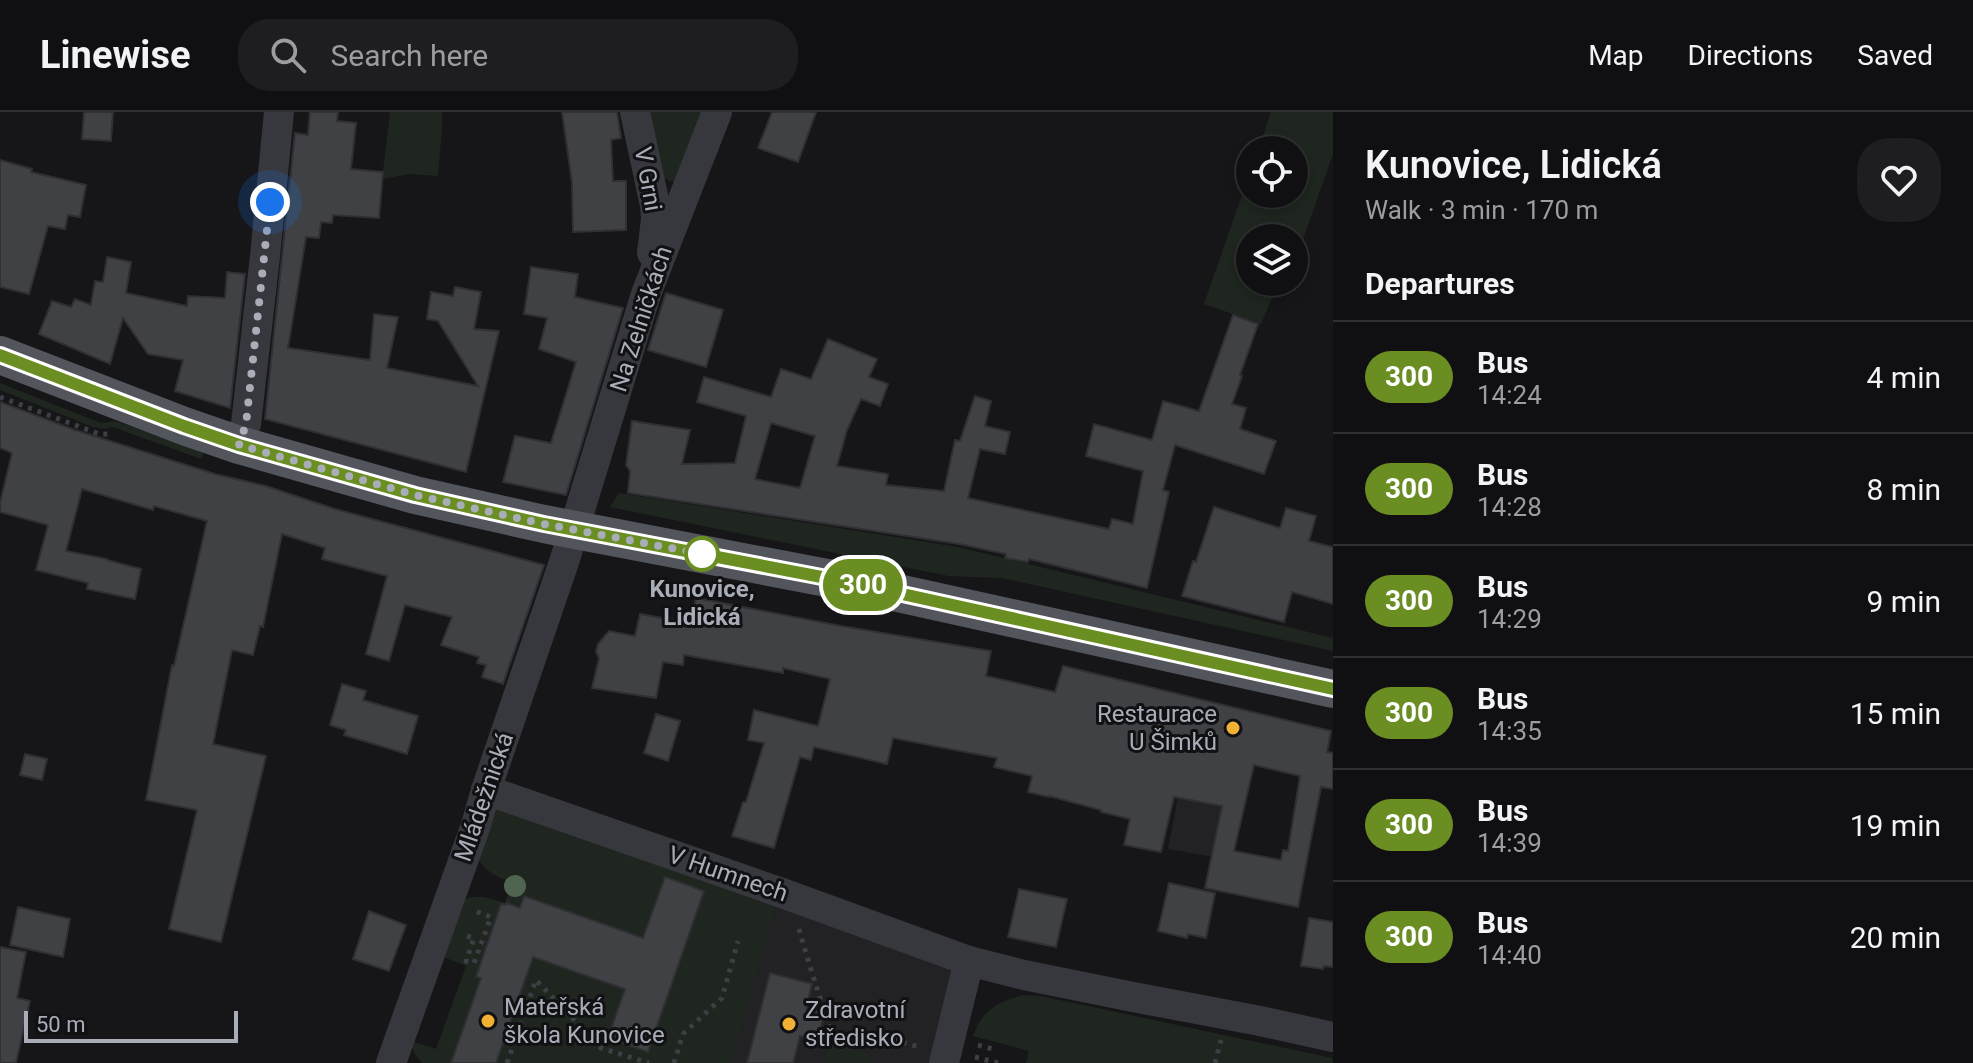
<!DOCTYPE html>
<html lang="en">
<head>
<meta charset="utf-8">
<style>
  body { margin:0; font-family:Roboto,sans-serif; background:#1e1e20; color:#f1f3f6; height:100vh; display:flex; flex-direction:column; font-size:30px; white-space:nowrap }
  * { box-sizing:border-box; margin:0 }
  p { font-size:26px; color:#9c9d9f }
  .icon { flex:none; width:44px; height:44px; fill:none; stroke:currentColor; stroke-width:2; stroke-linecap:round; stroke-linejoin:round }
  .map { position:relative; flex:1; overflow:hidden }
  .drawer { display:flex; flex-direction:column; background:#101012; width:640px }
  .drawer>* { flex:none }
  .badge { padding:0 16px; border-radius:26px; font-size:28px; line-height:52px }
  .buttons { position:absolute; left:1236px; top:24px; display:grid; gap:16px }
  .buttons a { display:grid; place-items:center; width:72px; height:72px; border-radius:50%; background:#101012; box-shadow:0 4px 12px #0003,0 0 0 2px #303032; font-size:40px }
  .scale { position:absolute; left:24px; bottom:20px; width:214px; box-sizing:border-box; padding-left:8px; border:4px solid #a8adb8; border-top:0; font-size:22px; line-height:28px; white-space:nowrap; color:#a8adb8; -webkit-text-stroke:6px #111113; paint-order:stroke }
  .you { position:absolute; width:40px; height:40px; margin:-20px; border:6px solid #fff; border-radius:50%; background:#1a73e8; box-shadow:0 0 0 12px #1a73e833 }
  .map>.badge { position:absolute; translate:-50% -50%; box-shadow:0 0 0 4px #fff }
  h2 { padding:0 32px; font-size:30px; line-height:72px }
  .round { display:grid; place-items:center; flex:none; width:84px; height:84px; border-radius:32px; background:#1e1e20 }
  .overview { display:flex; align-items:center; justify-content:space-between; height:136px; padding:0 32px }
  h1 { font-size:38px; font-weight:600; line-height:60px }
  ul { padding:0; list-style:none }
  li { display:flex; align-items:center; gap:24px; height:112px; padding:0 32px; border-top:2px solid #303032 }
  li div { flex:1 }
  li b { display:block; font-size:30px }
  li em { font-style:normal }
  li .badge { min-width:88px; font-weight:700; text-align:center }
  header { display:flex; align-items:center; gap:48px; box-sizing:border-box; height:112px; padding:0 40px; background:#101012; border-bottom:2px solid #303032 }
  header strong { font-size:38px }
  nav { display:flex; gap:44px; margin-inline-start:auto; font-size:28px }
  .search { width:560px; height:72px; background:#1e1e20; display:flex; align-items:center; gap:20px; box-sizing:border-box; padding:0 28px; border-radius:32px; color:#9c9d9f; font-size:30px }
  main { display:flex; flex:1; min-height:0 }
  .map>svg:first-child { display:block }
  .built { fill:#222225 }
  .green { fill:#1e261f }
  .building { fill:#404145; stroke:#303034; stroke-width:2; fill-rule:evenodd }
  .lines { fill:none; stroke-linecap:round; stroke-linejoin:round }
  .path { stroke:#3d3f44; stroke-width:5; stroke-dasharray:4 6; stroke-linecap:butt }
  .minor { stroke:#37383d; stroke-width:30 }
  .major { stroke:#53555c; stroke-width:38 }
  .tree { fill:#506452 }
  .line-casing { stroke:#fff; stroke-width:18 }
  .line { stroke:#6b8e23; stroke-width:12 }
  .walk { stroke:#a8adb8; stroke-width:8; stroke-dasharray:0 14.4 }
  .stop-dot { fill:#fff; stroke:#6b8e23; stroke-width:4 }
  .poi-dot { fill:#f2b134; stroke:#111113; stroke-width:3 }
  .labels { text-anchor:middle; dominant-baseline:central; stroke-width:6; stroke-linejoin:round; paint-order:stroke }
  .street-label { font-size:24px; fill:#a8adb8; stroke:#111113 }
  .stop-label { font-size:24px; font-weight:bold; fill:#a8adb8; stroke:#111113 }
  .poi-label { font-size:24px; fill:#a8adb8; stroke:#111113; text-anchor:start }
</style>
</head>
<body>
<header>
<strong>Linewise</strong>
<div class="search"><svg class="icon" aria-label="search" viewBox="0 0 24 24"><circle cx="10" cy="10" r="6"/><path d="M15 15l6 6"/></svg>Search here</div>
<nav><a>Map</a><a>Directions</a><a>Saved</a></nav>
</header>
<main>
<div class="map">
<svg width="1333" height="951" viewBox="0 0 1333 951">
  <rect width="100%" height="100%" fill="#161618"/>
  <g class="built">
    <path d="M1264,603L1232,748L1168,737L1186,641Z"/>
    <path d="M535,708L959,856L934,951H449Z"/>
  </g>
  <g class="green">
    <path d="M390,0H442V17L438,64L410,62L382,67Z"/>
    <path d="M647,0H710L678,69H669L664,65Z"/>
    <path d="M1271,0H1333V42L1294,153V126H1250V170H1288L1284,182L1275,179L1261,212L1204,192L1250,60V82H1294V38H1258Z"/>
    <path d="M0,271L101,311L115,309L204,340L201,347L113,315L104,317L93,315L0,278Z"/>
    <path d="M619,381L958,435L1333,526V539L1002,466L948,464L610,395Z"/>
    <path d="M494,696L775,794L731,951H422C416,944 411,938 411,929L436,937L466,854L441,844L461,789C476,781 490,786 505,791L512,771C498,765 487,761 479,748Z"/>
    <path d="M1024,883L1041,884L1332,946L1333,951H1026L1029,939L973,924C981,898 1000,889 1024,883Z"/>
    <path d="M828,931L869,941L867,951H823Z"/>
  </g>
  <g class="building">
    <path d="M84,0H113L111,29L82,27Z"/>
    <path d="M310,0H338L337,9L356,11L351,57L383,60L379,106L333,103L332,111L321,110L319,126L306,125L288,236L370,248L374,202L398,205L387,256L478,274L438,209L427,207L431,180L453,184L455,175L481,180L474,217L499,219L466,360L265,307L295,21L308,23Z"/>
    <path d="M562,0H617L621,26L611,28L613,69H626V118L573,120L572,70Z"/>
    <path d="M772,0H816L798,50L758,36Z"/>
    <path d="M0,48L32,57L31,60L86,73L80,105L68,103L65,117L48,114L29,182L0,175Z"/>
    <path d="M107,145L131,150L126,181L187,194L188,184L225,186L227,160L245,162L230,296L175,279L183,248L148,242L123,206L110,252L39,222L52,189L71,195L75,187L91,193L95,169L103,170Z"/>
    <path d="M531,155L578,162L575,185L623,196L566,383L503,370L515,324L551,331L576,250L539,237L547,206L524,202Z"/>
    <path d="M666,181L723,198L706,255L648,238Z"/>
    <path d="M1233,203L1258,212L1240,263L1242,264L1232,292L1246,296L1240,317L1276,329L1264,362L1175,333L1163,378L1169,380L1147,476L1029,447L1028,450L1005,446L1006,442L959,432L628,381L630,359L626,353L632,309L690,318L682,352L735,351L746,304L697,290L704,265L771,285L781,257L811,267L828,227L877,247L869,265L888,272L880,294L861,287L847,318L837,354L888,362L886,373L944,379L955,328L960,329L975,284L991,289L985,314L1010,320L1005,342L980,337L968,386L1109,417L1112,407L1133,412L1143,359L1086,344L1094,312L1152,328L1163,289L1199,299ZM771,311L815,324L800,376L755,367Z"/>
    <path d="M0,290L75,318L215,362L266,374L335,397L544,453L503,572L482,565L486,553L477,551L479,545L441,533L452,505L405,493L389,549L366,542L387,464L322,447L325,436L282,422L263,515L260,514L253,543L232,538L213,632L266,644L221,830L169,817L197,698L146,688L172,553L174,554L207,409L154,394L153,398L82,377L66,439L107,447V448L141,457L135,487L87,477L88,471L36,458L48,413L0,400V391L12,341L0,336Z"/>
    <path d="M1214,395L1280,416L1286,396L1316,404L1309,429L1333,435V492L1292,480L1284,510L1182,484L1193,449L1196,450Z"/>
    <path d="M696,486L841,514L991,539L986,564L1021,572L1055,580L1063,554L1331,619L1327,640L1333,641V677L1321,675L1298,795L1205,776L1222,694L1174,685L1161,740L1124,733L1130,707L1101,700V698L1049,684V685L1028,680L1032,664L994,655L997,646L893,626L887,652L814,635L811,648L800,645L774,736L732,724L743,690H746L764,631L748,628L754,598L818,614L830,567L783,556V561L684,543L683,553L663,550L656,586L592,576L599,546L596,540L598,532L609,519L635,524L640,502L691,511ZM1254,653L1300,664L1288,739L1283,738L1281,748L1234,739Z"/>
    <path d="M342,572L366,579L363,588L418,604L407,642L344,623L346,618L330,613Z"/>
    <path d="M656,602L680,609L668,649L644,641Z"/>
    <path d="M25,642L47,647L42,668L20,663Z"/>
    <path d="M665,765L704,779L648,940L608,926L625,877L533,845L496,951H451L481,866L476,865L501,792L506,793L507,791L520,796L524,784L643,826Z"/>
    <path d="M1169,771L1215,781L1206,826L1188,822L1187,826L1158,819Z"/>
    <path d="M1019,777L1067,787L1056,835L1008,825Z"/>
    <path d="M18,795L70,807L63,845L10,833Z"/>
    <path d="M369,799L406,813L389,859L353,847Z"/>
    <path d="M1309,806L1333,810V855L1324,854L1323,857L1301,854Z"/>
    <path d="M0,835L26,840L17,886L30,889L16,951H0Z"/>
    <path d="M770,861L812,872L806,896L824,901L818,928L800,924L793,951H747Z"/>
  </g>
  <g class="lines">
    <g class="path">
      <path d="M0,285L99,322H108"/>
      <path d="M799,817C809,853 821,888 832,924"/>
      <path d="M467,824L474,826L466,849L474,851L491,805L475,799"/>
      <path d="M874,922L919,935"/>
      <path d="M978,933L996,938"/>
      <path d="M975,945L998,951"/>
      <path d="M507,951L536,868L601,936L649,951"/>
      <path d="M674,951L683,922L722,886L738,829"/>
      <path d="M1215,951L1221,928"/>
    </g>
    <g class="minor">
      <path d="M635,0L655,93L656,107L652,141"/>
      <path d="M239,333L246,312L265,144L279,0"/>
      <path d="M486,678L782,781L969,849L1024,863L1133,885L1260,909L1333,925"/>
      <path d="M391,951L476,713L486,678L564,450L646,182L717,0"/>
      <path d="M944,951L969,849"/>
    </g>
    <path class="major" d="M0,243L184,314L239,333L415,383L544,412L848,470L1333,577"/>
  </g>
  <circle class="tree" cx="515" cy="774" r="11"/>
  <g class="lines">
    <g class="line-casing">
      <path id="line" d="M0,243L184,314L239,333L415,383L544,412L848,470L1333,577"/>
    </g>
    <use href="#line" class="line"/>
    <path class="walk" d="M270,90L246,312L239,333L415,383L544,412L702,442"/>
  </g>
  <circle class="stop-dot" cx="702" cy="442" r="16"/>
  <g class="poi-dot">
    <circle cx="1233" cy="616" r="8"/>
    <circle cx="488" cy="909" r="8"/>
    <circle cx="789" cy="912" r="8"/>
  </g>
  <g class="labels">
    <g class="street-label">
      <text transform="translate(648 67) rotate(80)">V Grni</text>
      <text transform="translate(641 207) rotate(-72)">Na Zelničkách</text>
      <text transform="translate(484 685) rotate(-71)">Mládežnická</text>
      <text transform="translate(728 762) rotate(19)">V Humnech</text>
    </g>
    <g class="stop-label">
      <text x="702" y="477">Kunovice,<tspan x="702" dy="28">Lidická</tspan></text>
    </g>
    <g class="poi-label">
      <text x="1217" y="602" text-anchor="end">Restaurace<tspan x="1217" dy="28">U Šimků</tspan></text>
      <text x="504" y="895">Mateřská<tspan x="504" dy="28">škola Kunovice</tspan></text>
      <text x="805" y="898">Zdravotní<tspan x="805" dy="28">středisko</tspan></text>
    </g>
  </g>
</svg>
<div class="buttons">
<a><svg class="icon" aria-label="locate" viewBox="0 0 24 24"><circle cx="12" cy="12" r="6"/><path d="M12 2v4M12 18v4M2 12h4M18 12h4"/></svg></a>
<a><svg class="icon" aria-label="layers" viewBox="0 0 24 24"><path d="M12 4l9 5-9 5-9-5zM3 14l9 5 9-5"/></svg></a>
</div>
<div class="scale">50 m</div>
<div class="you" style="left:270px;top:90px"></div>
<b class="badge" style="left:863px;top:473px;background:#6b8e23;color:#fff">300</b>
</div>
<section class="drawer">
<div class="overview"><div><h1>Kunovice, Lidická</h1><p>Walk · 3 min · 170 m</p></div><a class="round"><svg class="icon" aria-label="heart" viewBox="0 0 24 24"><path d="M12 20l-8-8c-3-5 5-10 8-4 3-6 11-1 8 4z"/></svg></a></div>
<h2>Departures</h2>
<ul>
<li><span class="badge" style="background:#6b8e23;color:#fff">300</span><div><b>Bus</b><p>14:24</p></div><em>4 min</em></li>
<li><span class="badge" style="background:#6b8e23;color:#fff">300</span><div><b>Bus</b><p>14:28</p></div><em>8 min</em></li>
<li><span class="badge" style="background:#6b8e23;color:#fff">300</span><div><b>Bus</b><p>14:29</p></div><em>9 min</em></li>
<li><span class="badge" style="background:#6b8e23;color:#fff">300</span><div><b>Bus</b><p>14:35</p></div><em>15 min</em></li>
<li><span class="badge" style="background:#6b8e23;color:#fff">300</span><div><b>Bus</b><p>14:39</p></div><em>19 min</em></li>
<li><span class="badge" style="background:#6b8e23;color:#fff">300</span><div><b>Bus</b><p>14:40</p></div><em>20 min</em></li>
</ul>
</section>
</main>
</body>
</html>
